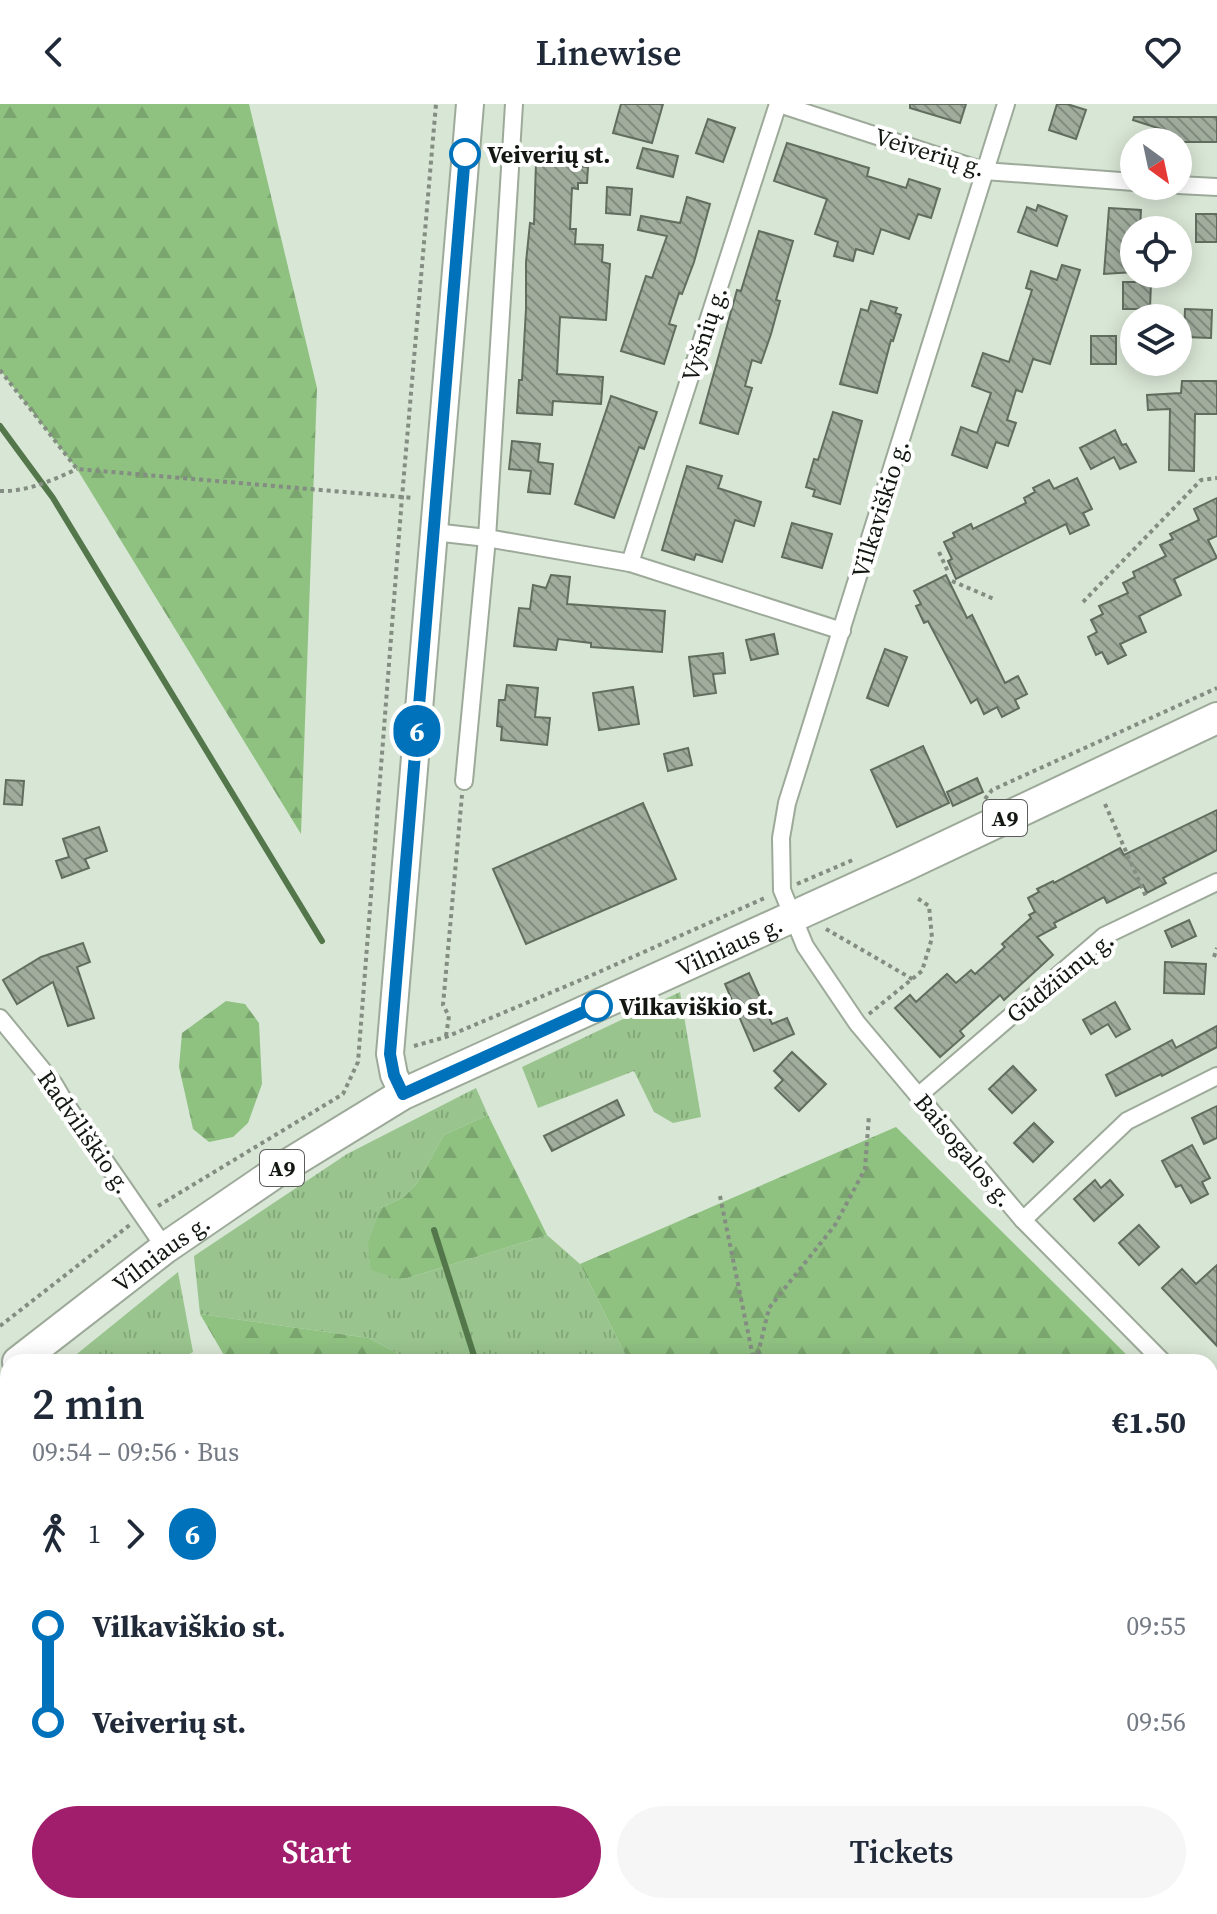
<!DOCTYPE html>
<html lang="en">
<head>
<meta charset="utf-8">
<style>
  body { margin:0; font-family:"Source Serif 4",serif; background:#f6f6f7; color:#1f2937; height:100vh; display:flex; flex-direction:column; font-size:30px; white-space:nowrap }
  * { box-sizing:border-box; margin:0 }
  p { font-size:26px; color:#747a83 }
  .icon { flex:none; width:44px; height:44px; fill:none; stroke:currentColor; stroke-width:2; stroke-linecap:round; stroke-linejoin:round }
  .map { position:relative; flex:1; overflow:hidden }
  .side { position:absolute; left:0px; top:1250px; width:1218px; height:560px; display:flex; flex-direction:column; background:#fff; border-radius:24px 24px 0 0; box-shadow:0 4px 20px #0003 }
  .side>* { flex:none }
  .badge { padding:0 16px; border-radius:26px; font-size:28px; line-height:52px }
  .needle { width:52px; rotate:147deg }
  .controls { position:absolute; left:1120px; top:24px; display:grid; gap:16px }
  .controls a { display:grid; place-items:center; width:72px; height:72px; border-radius:50%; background:#fff; box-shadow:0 4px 20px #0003; font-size:40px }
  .map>.badge { position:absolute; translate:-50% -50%; box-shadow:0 0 0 4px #fff }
  .legs { display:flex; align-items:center; gap:12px; height:88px; padding:0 32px; font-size:26px }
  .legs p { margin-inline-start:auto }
  .head { display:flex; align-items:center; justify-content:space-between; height:136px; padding:0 32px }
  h1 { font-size:44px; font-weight:600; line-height:60px }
  .primary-button { display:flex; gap:16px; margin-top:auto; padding:16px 32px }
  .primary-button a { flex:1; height:92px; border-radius:48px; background:#a11e6d; color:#fff; font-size:32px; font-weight:600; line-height:92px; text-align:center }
  .primary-button a+a { background:#f6f6f7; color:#1f2937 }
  ul { padding:0 32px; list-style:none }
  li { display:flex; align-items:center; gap:28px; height:96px; font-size:30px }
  li i { display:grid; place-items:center; width:12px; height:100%; margin:0 10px; background:currentColor }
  li i::after { content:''; width:20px; height:20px; margin:-10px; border:6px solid; border-radius:50%; background:#fff }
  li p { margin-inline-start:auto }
  li:first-child i { background:linear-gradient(#0000 50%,currentColor 0) }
  li:last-child i { background:linear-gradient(currentColor 50%,#0000 0) }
  header { display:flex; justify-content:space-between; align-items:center; height:104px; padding:0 32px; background:#fff; font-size:36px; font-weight:600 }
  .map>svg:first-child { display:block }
  .grass { fill:url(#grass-tufts) }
  .forest { fill:url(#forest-firs) }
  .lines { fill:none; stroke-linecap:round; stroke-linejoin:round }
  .stream { stroke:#53774a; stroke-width:6 }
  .building { fill:url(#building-back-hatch); stroke:#616d5e; stroke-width:2 }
  .street-casing { stroke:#9daa9a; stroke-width:20 }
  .primary-casing { stroke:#9daa9a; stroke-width:30 }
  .highway-casing { stroke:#9daa9a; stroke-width:34 }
  .path { stroke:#838d81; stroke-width:4; stroke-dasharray:4 4; stroke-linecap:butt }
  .street { stroke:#fff; stroke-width:16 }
  .primary { stroke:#fff; stroke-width:26 }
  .highway { stroke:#fff; stroke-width:30 }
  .line-1-casing { stroke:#fff; stroke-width:18 }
  .line-1 { stroke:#0072bc; stroke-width:12 }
  .stop-1-dot { fill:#fff; stroke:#0072bc; stroke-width:4 }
  .labels { text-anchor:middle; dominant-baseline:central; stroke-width:8; stroke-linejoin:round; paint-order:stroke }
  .shield { fill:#fff; stroke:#5a5d59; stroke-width:2 }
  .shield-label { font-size:22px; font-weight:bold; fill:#131712 }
  .street-label { font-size:24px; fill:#131712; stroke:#fff }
  .stop-label { font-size:24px; font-weight:bold; fill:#131712; stroke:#fff; text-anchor:start }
</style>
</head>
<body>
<header><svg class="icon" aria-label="back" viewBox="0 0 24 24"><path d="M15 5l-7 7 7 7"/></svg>Linewise<svg class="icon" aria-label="heart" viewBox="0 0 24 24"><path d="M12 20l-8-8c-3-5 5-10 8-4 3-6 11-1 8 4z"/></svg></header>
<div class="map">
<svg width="1217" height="1810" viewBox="0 0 1217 1810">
  <defs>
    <pattern id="grass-tufts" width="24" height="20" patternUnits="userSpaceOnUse" patternTransform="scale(2)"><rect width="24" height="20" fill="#99c48e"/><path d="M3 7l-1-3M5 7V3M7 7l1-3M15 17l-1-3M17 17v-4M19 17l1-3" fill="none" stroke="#83a879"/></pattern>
    <pattern id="forest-firs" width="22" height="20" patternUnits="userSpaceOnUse" patternTransform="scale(2)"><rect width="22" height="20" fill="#8fc181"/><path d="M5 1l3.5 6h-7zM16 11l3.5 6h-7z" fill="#7aa56e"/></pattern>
    <pattern id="building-back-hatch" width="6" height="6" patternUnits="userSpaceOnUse" patternTransform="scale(2)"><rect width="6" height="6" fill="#a0ad9d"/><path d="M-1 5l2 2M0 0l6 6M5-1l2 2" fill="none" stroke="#818c7f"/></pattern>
  </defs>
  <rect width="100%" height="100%" fill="#d8e6d5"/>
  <g class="grass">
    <path d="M680,888L701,1013L673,1019L654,1008L634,967L538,1004L522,963Z"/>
    <path d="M476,984L488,1011L444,1031L417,1079L404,1093L381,1104L401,1176L547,1131L580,1160L629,1258H414L369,1234L200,1210L194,1152L347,1050Z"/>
    <path d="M178,1168L193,1248L176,1258H67Z"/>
    <path d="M1217,1367V1533L1210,1536V1370Z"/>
    <path d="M1210,1610L1217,1611V1810H771L772,1802H1210Z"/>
  </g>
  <g class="forest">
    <path d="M0,0H249L317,284L301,730L77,365L0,266Z"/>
    <path d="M226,897L245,900L259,919L262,980L248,1019L233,1033L209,1038L193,1025L179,963L182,929Z"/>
    <path d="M488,1011L547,1131L401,1176L371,1166L368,1139L381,1104L404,1093L417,1079L444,1031Z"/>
    <path d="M896,1023L1134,1258H629L580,1160Z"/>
    <path d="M200,1210L369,1234L414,1258H228Z"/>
    <path d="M581,1802H772L771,1810H588Z"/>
  </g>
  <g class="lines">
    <g class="stream">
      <path d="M0,322L53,394L322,837"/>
      <path d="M434,1126L476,1258"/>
      <path d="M787,1808L793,1810"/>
      <path d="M577,1810L581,1802"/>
    </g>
  </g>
  <g class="building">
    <path d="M621,0H663L652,39L613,29Z"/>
    <path d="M910,0H966L960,19L910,4Z"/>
    <path d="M1057,0H1067L1086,6L1076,35L1049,26Z"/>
    <path d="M1134,13H1217V38H1164V26L1133,16Z"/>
    <path d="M708,15L735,24L723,58L696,49Z"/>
    <path d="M787,39L869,64L867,72L906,84L909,75L940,85L931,114L918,110L909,135L881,125L873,150L856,145L853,157L834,152L838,138L815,130L827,95L774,77Z"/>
    <path d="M643,44L678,52L673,73L637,64Z"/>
    <path d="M536,59L588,63L587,79H578V85L572,84L570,125H576L575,140L603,141L602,158L610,160L606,216L560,213L557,270L603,273L601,300L553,297L552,311L517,309L519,276H522L526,205V158L530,119L534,120Z"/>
    <path d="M607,83L632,85L630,111L606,109Z"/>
    <path d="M687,93L710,100L694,158L682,190L679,189L669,220L676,222L664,260L621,247L646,172L652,174L667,132L638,126L641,112L680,119Z"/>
    <path d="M1038,101L1067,112L1057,142L1018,128L1027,103L1036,107Z"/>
    <path d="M1109,104L1141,106L1140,126H1134V168L1104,170Z"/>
    <rect x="1196" y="110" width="21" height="28"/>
    <path d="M759,127L793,137L776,196L780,197L771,230L761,259L752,256L745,282L752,284L738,330L700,319L737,186L741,187Z"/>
    <path d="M1062,161L1080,166L1050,260L1033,255L1022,288L1016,286L1007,316L1016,319L1008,342L996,338L987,364L952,351L961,323L977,329L991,289L972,282L983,249L1009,258L1032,186L1026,184L1031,167L1057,176Z"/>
    <path d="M1123,178H1151L1150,205H1123Z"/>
    <path d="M871,197L897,204L895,209L901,211L893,237L891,236L877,289L840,280L861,205L868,207Z"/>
    <path d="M1185,205L1212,206L1211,234L1184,233Z"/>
    <rect x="1091" y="232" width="25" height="28"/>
    <path d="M1182,277H1217V310H1195L1194,367L1169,366L1170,305L1148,306L1147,291L1181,289Z"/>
    <path d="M611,292L657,308L644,345L639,343L614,414L575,400Z"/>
    <path d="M833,308L862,317L840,400L813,392L815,386L806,383L814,355L818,356Z"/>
    <path d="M1115,326L1122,341L1126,340L1136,358L1120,365L1114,353L1091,365L1080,344Z"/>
    <path d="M512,337L540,340L538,358L553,360L550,390L528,388L531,367L509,365Z"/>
    <path d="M687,362L722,372L718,384L761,398L754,422L735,416L722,458L696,450L694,456L662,446Z"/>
    <path d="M1077,374L1092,405L1083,409L1089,421L1070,430L1066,420L956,475L948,457L952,455L944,438L955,433L953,429L971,420L973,425L1026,399L1024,394L1035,388L1033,384L1049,376L1054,385Z"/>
    <path d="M1217,394V432L1208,436L1217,454L1174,475L1181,491L1139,512L1146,528L1120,540L1126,551L1108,560L1102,548L1096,551L1088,533L1097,528L1091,516L1103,510L1099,502L1128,489L1123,479L1135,473L1133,468L1166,452L1160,441L1173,435L1170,430L1199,416L1194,405Z"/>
    <path d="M792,419L832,430L822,464L782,453Z"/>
    <path d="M551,471L570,473L567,500L665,507L662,548L591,543V539L558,535L556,546L514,542L519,504L530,505L533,481L546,484Z"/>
    <path d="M946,471L967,514L972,511L1005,579L1018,572L1027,590L1015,596L1019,604L1002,613L997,603L984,610L977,595L971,599L928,517L924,519L916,502L921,500L914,487Z"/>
    <path d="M774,530L778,550L751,556L746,536Z"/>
    <path d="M885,545L907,553L888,602L867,594Z"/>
    <path d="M723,549L725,569L713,570L716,589L694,592L689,553Z"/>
    <path d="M507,581L538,584L535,613L550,614L547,641L501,636L502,623L497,622L499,596H505Z"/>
    <path d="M633,583L639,620L599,626L593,589Z"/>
    <path d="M923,642L949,699L897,723L871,666Z"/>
    <path d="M688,644L692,661L668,667L664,650Z"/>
    <path d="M977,674L983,688L953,702L947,688Z"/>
    <path d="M6,676L24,677L22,701L4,700Z"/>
    <path d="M643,699L676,775L526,840L493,765Z"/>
    <path d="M1217,706V746L1163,774L1166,779L1147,789L1143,781L1107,799L1104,793L1054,819L1056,823L1037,833L1053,851L1004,896L1000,891L960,927L964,932L940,953L895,904L910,891L916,898L947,870L956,879L971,866L975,870L1005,843L1002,840L1031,814L1029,811L1035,808L1028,794L1039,788L1037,785L1053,777L1054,779L1120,744L1124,751Z"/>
    <path d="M99,723L107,747L85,755L89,764L62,774L56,757L69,753L63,735Z"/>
    <path d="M1189,816L1196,832L1172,843L1165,827Z"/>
    <path d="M83,839L90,858L77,863L94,914L68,922L53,878L17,900L3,876L41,853Z"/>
    <path d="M1165,858L1206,860L1204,890L1164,889Z"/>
    <path d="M749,869L772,920L787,914L794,930L754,947L725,880Z"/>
    <path d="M1115,898L1130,925L1116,933L1108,920L1091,930L1083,916Z"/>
    <path d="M1217,922V943L1162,972L1161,970L1116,992L1106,971L1172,936L1176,944Z"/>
    <path d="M792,948L826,980L799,1007L775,984L783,976L774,967Z"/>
    <path d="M1013,962L1036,986L1012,1009L989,985Z"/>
    <path d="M617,996L624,1011L552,1047L544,1032Z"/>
    <path d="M1217,1002V1034L1204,1040L1192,1014Z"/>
    <path d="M1034,1019L1053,1038L1033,1058L1014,1039Z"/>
    <path d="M1192,1041L1210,1074L1202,1078L1208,1090L1191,1099L1181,1081L1176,1083L1162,1057Z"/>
    <path d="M1095,1076L1101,1084L1110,1076L1123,1091L1094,1117L1074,1095Z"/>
    <path d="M1139,1121L1159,1143L1139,1161L1119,1139Z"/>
    <path d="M1217,1161V1242L1162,1184L1182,1165L1196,1180Z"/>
  </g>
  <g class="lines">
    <g class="street-casing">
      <g id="street">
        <path d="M779,0L984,67L1134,78"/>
        <path d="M1006,0L787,699L781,734L782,786L805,842L857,919L1023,1116L1163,1258"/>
        <path d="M1178,81L1217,83"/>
        <path d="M434,428L487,434L630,459L842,527"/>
        <path d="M630,459L778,0"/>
        <path d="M464,677L487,434L514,0"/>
        <path d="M0,914L54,980L67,1002L165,1144"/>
        <path d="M918,992L1104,832L1217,778"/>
        <path d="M1023,1116L1127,1017L1217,972"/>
        <path d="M1210,1305L1217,1312"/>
        <path d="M1210,1370L1217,1367"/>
        <path d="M0,1710L8,1715"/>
        <path d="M58,1802L62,1810"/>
        <path d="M229,1810L247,1802"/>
        <path d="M771,1810L772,1802"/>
      </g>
    </g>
    <g class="primary-casing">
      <path id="primary" d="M403,990L394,971L390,950L470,0"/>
    </g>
    <g class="highway-casing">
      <g id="highway">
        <path id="s1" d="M18,1258L165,1144L279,1066L403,990L902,763L1217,614"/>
      </g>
    </g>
    <g class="path">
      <path d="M0,266L77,365L414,394"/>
      <path d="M0,387C27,388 53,376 77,365"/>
      <path d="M939,448L949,470"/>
      <path d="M952,477L994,495"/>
      <path d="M1083,498L1201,376L1217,374"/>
      <path d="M985,695L992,686L1217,584"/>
      <path d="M1105,700L1147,795"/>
      <path d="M797,780L855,755"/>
      <path d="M826,825L914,876"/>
      <path d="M1214,853L1217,844"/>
      <path d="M869,910L922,867L932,834L929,802L917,794"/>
      <path d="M446,932L449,912L443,901L462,691"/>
      <path d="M414,942L446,933L590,872L767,793"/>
      <path d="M720,1092L754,1258"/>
      <path d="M158,1102L343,990L358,958L402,393L436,0"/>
      <path d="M0,1222L131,1120"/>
      <path d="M756,1258L769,1204L835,1121L865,1065L869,1011"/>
      <path d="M920,1802L947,1810"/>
    </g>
    <use href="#street" class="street"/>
    <use href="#primary" class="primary"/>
    <use href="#highway" class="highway"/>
  </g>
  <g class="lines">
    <g class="line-1-casing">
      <path id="line-1" d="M465,50L390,950L394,971L403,990L597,902"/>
    </g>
    <use href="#line-1" class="line-1"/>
  </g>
  <g class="stop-1-dot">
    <circle cx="465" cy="50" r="14"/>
    <circle cx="597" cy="902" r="14"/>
  </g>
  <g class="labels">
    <g class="shield">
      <rect x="983" y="696" width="44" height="36" rx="6"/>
      <rect x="260" y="1046" width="44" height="36" rx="6"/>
    </g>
    <g class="shield-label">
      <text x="1005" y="714">A9</text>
      <text x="282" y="1064">A9</text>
    </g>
    <g class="street-label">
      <text transform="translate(930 48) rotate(17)">Veiverių g.</text>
      <text transform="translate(704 230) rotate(-72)">Vyšnių g.</text>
      <text transform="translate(880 405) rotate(-73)">Vilkaviškio g.</text>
      <text stroke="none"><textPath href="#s1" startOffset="828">Vilniaus g.</textPath></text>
      <text transform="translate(1060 873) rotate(-39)">Gūdžiūnų g.</text>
      <text transform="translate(85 1028) rotate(55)">Radviliškio g.</text>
      <text transform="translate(964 1046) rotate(50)">Baisogalos g.</text>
      <text stroke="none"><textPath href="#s1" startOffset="180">Vilniaus g.</textPath></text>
    </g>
    <g class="stop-label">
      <text x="487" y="50">Veiverių st.</text>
      <text x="619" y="902">Vilkaviškio st.</text>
    </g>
  </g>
</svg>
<div class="controls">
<a><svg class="needle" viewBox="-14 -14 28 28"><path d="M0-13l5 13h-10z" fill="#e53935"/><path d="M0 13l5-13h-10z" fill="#747a83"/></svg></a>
<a><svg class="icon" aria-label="locate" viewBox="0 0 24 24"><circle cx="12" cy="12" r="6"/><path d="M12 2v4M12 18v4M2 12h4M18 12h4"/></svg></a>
<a><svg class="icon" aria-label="layers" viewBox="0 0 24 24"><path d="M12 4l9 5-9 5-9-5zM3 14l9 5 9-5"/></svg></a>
</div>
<b class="badge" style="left:417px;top:627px;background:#0072bc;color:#fff">6</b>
<section class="side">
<div class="head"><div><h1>2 min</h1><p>09:54 – 09:56 · Bus</p></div><b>€1.50</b></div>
<div class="legs"><svg class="icon" aria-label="walk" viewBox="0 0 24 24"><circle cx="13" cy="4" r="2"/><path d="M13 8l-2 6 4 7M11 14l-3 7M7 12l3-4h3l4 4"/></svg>1<svg class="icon" aria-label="forward" viewBox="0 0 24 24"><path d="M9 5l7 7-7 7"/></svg><b class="badge" style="background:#0072bc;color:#fff">6</b></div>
<ul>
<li><i style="color:#0072bc"></i><b>Vilkaviškio st.</b><p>09:55</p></li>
<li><i style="color:#0072bc"></i><b>Veiverių st.</b><p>09:56</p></li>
</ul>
<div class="primary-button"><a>Start</a><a>Tickets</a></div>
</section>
</div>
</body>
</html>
